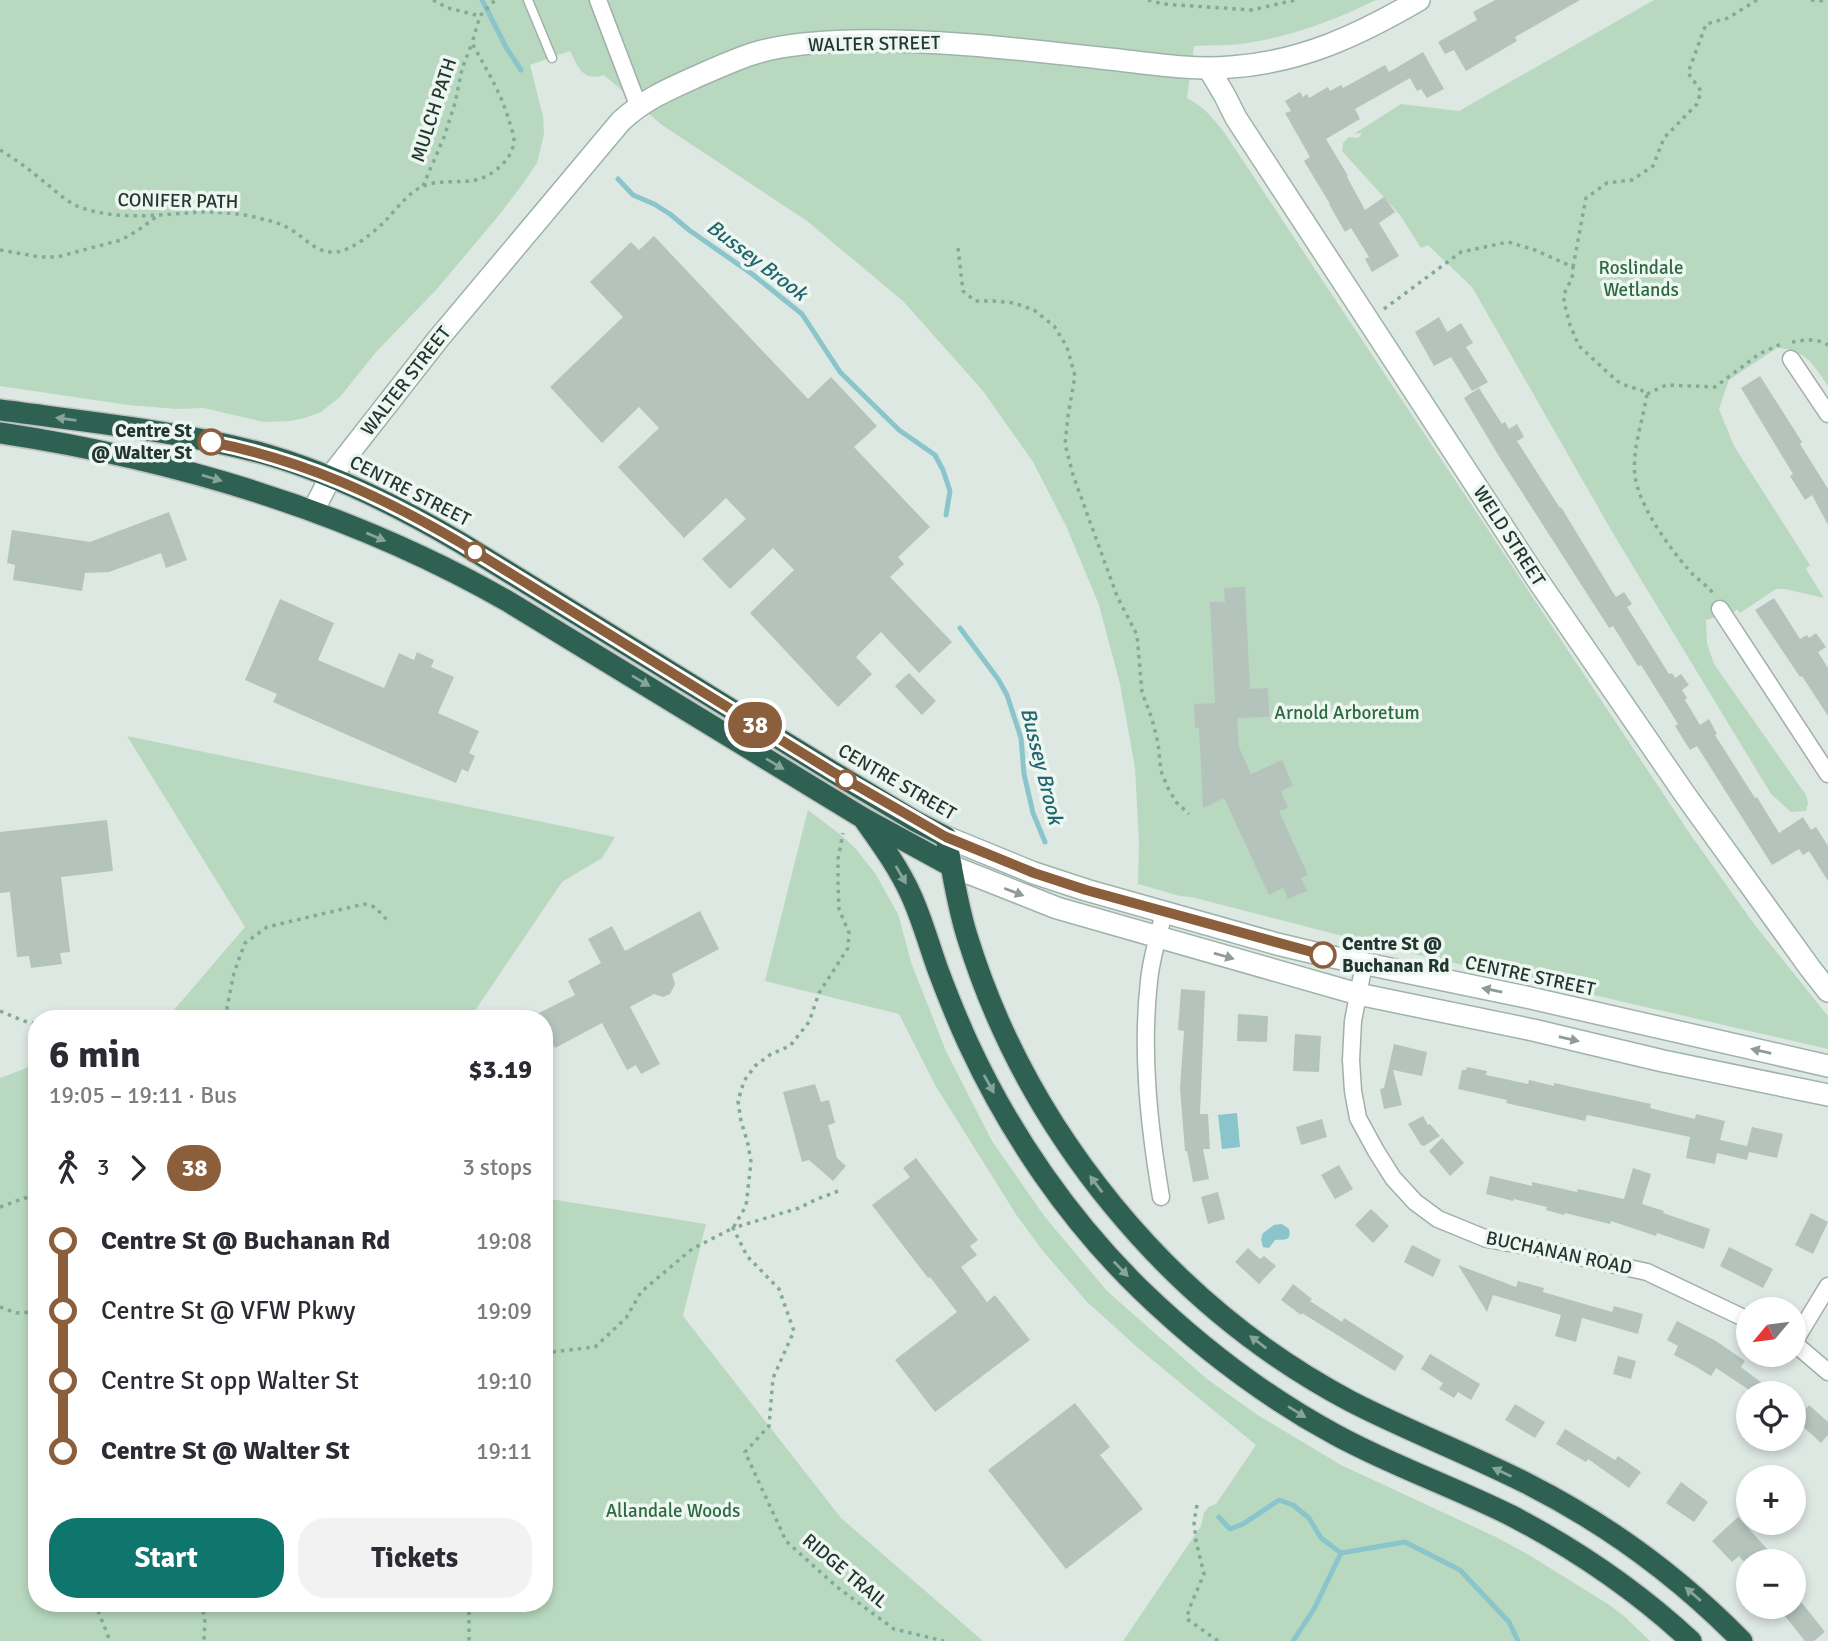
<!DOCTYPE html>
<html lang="en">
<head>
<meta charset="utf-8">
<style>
  body { margin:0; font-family:Signika,sans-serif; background:#f2f2f3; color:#2b2b33; height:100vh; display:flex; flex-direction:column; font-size:26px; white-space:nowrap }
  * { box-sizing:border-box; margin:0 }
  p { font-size:23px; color:#7c7c81 }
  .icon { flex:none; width:38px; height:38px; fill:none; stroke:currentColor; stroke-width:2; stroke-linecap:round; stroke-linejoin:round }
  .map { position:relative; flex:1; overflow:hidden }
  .side { position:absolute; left:28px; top:1010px; width:525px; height:602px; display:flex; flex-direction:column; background:#fff; border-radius:28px; box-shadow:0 4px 10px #0003 }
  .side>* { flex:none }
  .badge { padding:0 14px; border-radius:23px; font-size:24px; line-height:46px }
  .needle { width:46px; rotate:241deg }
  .controls { position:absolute; left:1736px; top:1297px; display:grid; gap:14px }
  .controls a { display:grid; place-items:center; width:70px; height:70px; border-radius:50%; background:#fff; box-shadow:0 4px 10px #0003; font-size:35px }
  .map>.badge { position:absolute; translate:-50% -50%; box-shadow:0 0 0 4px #fff }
  .legs { display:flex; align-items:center; gap:10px; height:77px; padding:0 21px; font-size:23px }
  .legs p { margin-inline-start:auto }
  .overview { display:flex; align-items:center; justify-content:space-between; height:119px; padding:0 21px }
  h1 { font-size:38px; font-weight:800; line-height:52px }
  .action { display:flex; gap:14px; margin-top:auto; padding:14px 21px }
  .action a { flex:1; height:80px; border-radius:28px; background:#0f766e; color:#fff; font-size:28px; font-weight:800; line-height:80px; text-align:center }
  .action a+a { background:#f2f2f3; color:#2b2b33 }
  ul { padding:0 21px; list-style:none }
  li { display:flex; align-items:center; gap:24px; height:70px; font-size:26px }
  li i { display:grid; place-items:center; width:10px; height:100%; margin:0 9px; background:currentColor }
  li i::after { content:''; width:18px; height:18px; margin:-9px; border:5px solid; border-radius:50%; background:#fff }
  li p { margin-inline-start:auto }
  li:first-child i { background:linear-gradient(#0000 50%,currentColor 0) }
  li:last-child i { background:linear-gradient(currentColor 50%,#0000 0) }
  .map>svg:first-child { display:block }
  .green { fill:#b8d9bf }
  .water { fill:#89c5cb }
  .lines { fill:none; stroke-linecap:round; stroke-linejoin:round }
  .stream { stroke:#89c5cb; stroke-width:5 }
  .building { fill:#b4c3bc }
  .lane-casing { stroke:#a2afa9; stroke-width:11 }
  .street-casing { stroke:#a2afa9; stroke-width:19 }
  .secondary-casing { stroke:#9eb3aa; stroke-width:24 }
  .highway-casing { stroke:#bcc3c1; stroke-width:24 }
  .path { stroke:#80aa9a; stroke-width:3.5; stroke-dasharray:3.5 5; stroke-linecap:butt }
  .lane { stroke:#fff; stroke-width:8 }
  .street { stroke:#fff; stroke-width:16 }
  .secondary { stroke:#fff; stroke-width:21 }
  .highway { stroke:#2f6153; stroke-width:21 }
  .oneway { fill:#85a49a }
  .oneway2 { fill:#909b97 }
  .line-1-casing { stroke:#fff; stroke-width:16 }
  .line-1 { stroke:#8b5e3c; stroke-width:10 }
  .stop-1-dot { fill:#fff; stroke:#8b5e3c; stroke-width:3.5 }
  .labels { text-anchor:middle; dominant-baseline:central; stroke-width:7; stroke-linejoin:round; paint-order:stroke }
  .street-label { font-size:19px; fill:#21372f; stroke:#eef6f1 }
  .park-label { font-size:19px; fill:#2e6a41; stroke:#eef6f1 }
  .stop-label { font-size:19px; font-weight:bold; fill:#21372f; stroke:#eef6f1; text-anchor:end }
  .water-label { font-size:21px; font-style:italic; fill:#20666e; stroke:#eef6f1 }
</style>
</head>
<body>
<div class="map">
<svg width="1828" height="1641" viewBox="0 0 1828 1641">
  <rect width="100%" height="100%" fill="#dee8e3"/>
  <g class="green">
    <path d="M0,0H1376C1337,19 1296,35 1253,42C1234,46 1213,45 1194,46L1187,98C1203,106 1213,118 1224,132L1688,831L1754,924L1828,1016V1049L1389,948L1191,897L1180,896L1138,884L1139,843L1135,768L1120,684L1099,605L1067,528L1033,462L983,391L903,301L807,221L662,125L604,75C583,82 578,67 570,51L530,65L543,116L544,134L537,163L522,185L500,214L437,289L376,352L340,397L321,412L305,418L290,421L264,422L204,408L177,409L128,405L0,386Z"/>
    <path d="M1654,0H1828V386C1813,364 1806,350 1777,348L1729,380L1719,409L1734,446L1810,565L1806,569L1824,598L1785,589H1776L1740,613L1737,609L1734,612L1706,620L1707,643L1714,664L1806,795L1808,803L1806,811L1791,812L1771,794L1614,535L1472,287L1428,245L1421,248L1400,215L1342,151L1343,143L1349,137L1358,138L1362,133L1354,134L1401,104L1459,111Z"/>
    <path d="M127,736L615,837L602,858L562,882L470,1018H167L245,927Z"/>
    <path d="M808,810L841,835L855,848L875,873L898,914L912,965L946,1051L992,1141L1045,1217L1107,1291L1207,1379L1259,1416L1341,1465L1496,1537L1529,1555L1608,1604L1624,1616L1650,1641H1123L1201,1526L1204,1513L1208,1507L1216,1504L1256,1445L1139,1349L1115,1327L1087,1302L1043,1251L1017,1216L935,1085L899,1014L765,981Z"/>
    <path d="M37,1064V1603H544V1198L706,1224L683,1316L841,1518L983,1641H0V1078Z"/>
  </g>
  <g class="water">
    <path d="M1237,1113L1240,1147L1222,1149L1218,1115Z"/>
    <path d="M1282,1224L1289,1229C1292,1242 1284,1239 1275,1240L1269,1248L1263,1247L1261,1239L1263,1233L1274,1225Z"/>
  </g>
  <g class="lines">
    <g class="stream">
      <path d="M482,0L507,49L521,70"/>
      <path d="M618,179L633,195L654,204L670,214L689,230L752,274L802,314L840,372L899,430L935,455L943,470L950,491L946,515"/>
      <path d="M960,628L998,679L1007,695L1021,738L1024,774L1033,813L1045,842"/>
      <path d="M1219,1517L1230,1529L1243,1524L1279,1500L1293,1505L1309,1518L1321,1538L1341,1553"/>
      <path d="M1341,1553L1405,1542L1460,1570L1509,1622L1518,1641"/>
      <path d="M1293,1641L1314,1609L1341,1553"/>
    </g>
  </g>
  <g class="building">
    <path d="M1495,0H1580L1515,37L1517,41L1466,71L1454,50L1445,54L1438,42L1477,20L1473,12Z"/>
    <path d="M1423,52L1444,89L1427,98L1421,89L1417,91L1410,78L1355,109L1360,119L1326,139L1348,176L1347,177L1365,210L1384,197L1395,212L1379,223L1399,256L1372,272L1365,259L1369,257L1351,228L1345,232L1329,204H1330L1304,161L1310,157L1285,113L1291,111L1285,101L1300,92L1303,97L1307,94L1309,98L1328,87L1330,91L1341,85L1343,88L1385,65L1389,72Z"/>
    <path d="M654,236L808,399L831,377L877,426L854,447L930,527L898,557L904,564L890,577L952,642L919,673L881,632L856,657L872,674L838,707L750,613L794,570L773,548L730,589L702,559L746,519L726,498L684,538L618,467L659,428L639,407L602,443L550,387L623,317L590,282L631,242L639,250Z"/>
    <path d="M1439,317L1447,332L1461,323L1473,343L1466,347L1488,382L1472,391L1451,357L1434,366L1415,332Z"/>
    <path d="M1760,376L1802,442L1800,444L1828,489V525L1812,495L1805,500L1790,476L1793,474L1741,388Z"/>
    <path d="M1479,388L1502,424L1505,422L1509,429L1517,424L1524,437L1517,441L1560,508L1561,507L1612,591L1616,597L1624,592L1632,604L1627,607L1669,674L1672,673L1675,678L1681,674L1689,685L1682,690L1687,698L1685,700L1700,725L1709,719L1717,734L1715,735L1755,798L1757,797L1779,833L1803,817L1811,830L1816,827L1828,846V881L1809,851L1803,855L1799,849L1772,865L1697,746L1690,750L1675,726L1678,724L1641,665L1638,666L1613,626L1609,628L1500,458L1464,398Z"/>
    <path d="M169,512L187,560L166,568L161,553L109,572L85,573L82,591L13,580L15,565L7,563L12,530L90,542Z"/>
    <path d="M1245,587L1250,689L1268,688L1269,717L1237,718L1239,747L1251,774L1282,760L1293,786L1281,791L1288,808L1279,811L1308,875L1301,878L1307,891L1288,899L1283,888L1269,895L1224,798L1203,808L1199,728H1195L1194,704L1215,703L1210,602H1225L1224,588Z"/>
    <path d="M1774,598L1800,639L1807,635L1809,638L1816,633L1826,647L1818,652L1828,668V716L1802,676L1800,677L1755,610Z"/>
    <path d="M280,599L334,623L318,660L384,688L399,653L414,660L417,652L434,660L431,667L454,677L438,713L479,731L469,753L475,756L468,772L462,769L456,783L273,702L277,694L245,680Z"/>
    <path d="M909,673L936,701L922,715L895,686Z"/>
    <path d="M107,820L113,871L61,877L70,952L60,953L62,964L31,968L29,956L17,957L10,892L0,893V832Z"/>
    <path d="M700,911L719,949L672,974L675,984L670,994L663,997L654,994L630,1007L660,1064L641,1074L636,1065L627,1070L602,1023L555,1048L544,1028V1018H539L537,1014L575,995L568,981L601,963L588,939L612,926L625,951Z"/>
    <path d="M1181,989L1205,991L1200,1114H1208L1210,1149H1203L1209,1179L1193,1182L1187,1151H1185L1180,1088L1184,1031L1178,1030Z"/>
    <path d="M1238,1014L1268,1016L1267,1042L1237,1041Z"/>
    <path d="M1295,1034L1321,1036L1319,1072L1293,1071Z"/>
    <path d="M1394,1044L1427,1052L1422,1076L1393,1070L1402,1105L1384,1109L1380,1089L1384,1088Z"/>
    <path d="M1467,1067L1487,1071L1486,1075L1528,1084L1529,1080L1554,1086V1083L1651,1104L1650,1108L1695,1119L1696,1114L1725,1121L1720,1140L1747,1146L1752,1127L1783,1134L1777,1158L1749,1152L1747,1160L1717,1153L1715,1164L1686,1158L1690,1137L1587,1115L1585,1121L1506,1103L1507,1100L1458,1089L1462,1070H1466Z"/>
    <path d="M815,1084L821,1102L829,1100L835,1123L828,1125L837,1158L846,1166L833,1181L809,1160L802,1162L783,1092Z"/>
    <path d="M1423,1116L1428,1125L1430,1124L1440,1136L1424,1146L1421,1145L1408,1124Z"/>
    <path d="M1322,1119L1327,1137L1301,1145L1296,1127Z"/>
    <path d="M1442,1138L1464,1163L1450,1176L1429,1151Z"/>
    <path d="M916,1158L978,1240L970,1246L977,1255L961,1267L987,1302L995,1295L1030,1340L935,1412L895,1360L957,1312L930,1277L928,1278L872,1205L910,1177L903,1168Z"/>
    <path d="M1339,1165L1353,1189L1335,1199L1321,1175Z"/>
    <path d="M1633,1168L1651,1174L1642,1204L1664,1211L1663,1213L1710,1229L1704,1249L1657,1233L1656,1236L1611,1221L1610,1224L1565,1213L1564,1215L1546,1210L1547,1207L1514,1199L1513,1201L1486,1194L1490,1176L1532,1186V1182L1577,1192L1578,1189L1624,1199Z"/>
    <path d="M1218,1192L1225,1219L1208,1224L1201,1197Z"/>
    <path d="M1371,1209L1389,1226L1373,1243L1355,1225Z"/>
    <path d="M1811,1213L1828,1222L1813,1254L1795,1245Z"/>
    <path d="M1412,1245L1441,1260L1433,1277L1404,1262Z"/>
    <path d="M1729,1247L1773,1269L1763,1288L1720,1266Z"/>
    <path d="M1248,1248L1260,1259L1264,1256L1276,1266L1259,1284L1235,1262Z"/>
    <path d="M1458,1265L1516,1287L1518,1281L1544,1288L1543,1292L1612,1312L1614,1306L1643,1314L1638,1334L1582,1318L1576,1342L1555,1336L1561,1315L1493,1295L1487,1312Z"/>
    <path d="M1293,1284L1312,1299L1310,1301L1342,1322L1344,1318L1404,1356L1395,1371L1302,1313L1301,1315L1281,1300Z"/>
    <path d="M1677,1321L1716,1341L1745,1361L1741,1367L1775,1393H1754L1716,1368L1711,1376L1693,1365L1674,1355L1678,1346L1667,1340Z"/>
    <path d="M1430,1354L1480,1384L1471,1400L1458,1392L1454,1398L1439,1389L1443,1383L1421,1369Z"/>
    <path d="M1618,1356L1636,1361L1631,1379L1613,1374Z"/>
    <path d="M1075,1403L1110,1447L1100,1455L1143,1509L1066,1569L988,1470Z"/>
    <path d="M1515,1404L1545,1422L1535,1438L1505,1420Z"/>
    <path d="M1809,1405L1828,1422V1435L1821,1443L1796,1420Z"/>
    <path d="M1565,1429L1615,1460L1618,1456L1641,1472L1629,1488L1588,1459L1586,1462L1556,1444Z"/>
    <path d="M1681,1482L1708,1502L1694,1522L1666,1503Z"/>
    <path d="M1738,1517L1778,1561H1743L1739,1556L1732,1562L1712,1541Z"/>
    <path d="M1798,1598L1825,1632L1814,1641H1805L1781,1611L1787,1606H1794V1601Z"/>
  </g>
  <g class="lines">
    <g class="lane-casing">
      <path id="lane" d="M528,0L552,58"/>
    </g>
    <g class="street-casing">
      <g id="street">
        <path d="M598,0L638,105"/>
        <path d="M1791,359L1828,414"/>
        <path d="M1720,609L1828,774"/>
        <path d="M1364,964L1353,1021L1351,1060L1353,1091L1358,1118L1376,1151L1393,1178L1415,1202L1438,1219L1487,1239L1539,1248L1647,1272L1748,1320"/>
        <path d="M1161,1197C1149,1126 1141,1053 1149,981C1151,958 1159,935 1164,912"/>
        <path d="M1794,1342L1828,1286"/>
        <path d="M1794,1343L1828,1372"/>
      </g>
    </g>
    <g class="secondary-casing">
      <g id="secondary">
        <path d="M1209,69L1225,96L1236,118L1537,579L1686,796L1810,968L1828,991"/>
        <path d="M313,511L331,476L439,338L621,121C645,99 669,89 698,76C716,68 734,60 752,54C784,44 819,42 852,41C935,39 1018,49 1100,58C1143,62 1188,71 1231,67C1302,62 1359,35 1419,0"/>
        <path d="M946,837L1034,873L1086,890L1277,944L1323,955L1526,997L1828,1066"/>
        <path d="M951,866L1057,908L1358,994L1533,1030L1663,1061L1828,1095"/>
      </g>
    </g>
    <g class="highway-casing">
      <g id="highway">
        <path d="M0,410C87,422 183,431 268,455C336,475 400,507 461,543L833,772L915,821L946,837C952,870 957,904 967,936C1027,1131 1169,1305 1350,1401C1408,1431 1469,1454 1528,1484C1607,1524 1680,1578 1742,1641"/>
        <path d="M0,433C178,460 352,512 509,602L863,818L951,866"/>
        <path d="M863,818C880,842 899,868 911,895C922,919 929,945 938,970C947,994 957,1019 968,1043C1010,1134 1069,1220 1141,1290C1199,1346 1264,1396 1336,1435C1393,1466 1454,1487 1512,1516C1577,1550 1637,1591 1691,1641"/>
      </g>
    </g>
    <g class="path">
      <path d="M433,0L448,8L480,16"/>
      <path d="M1148,0L1163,4L1252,10L1295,0"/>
      <path d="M1811,0L1828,1"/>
      <path d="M0,150C15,159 29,169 43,181C54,189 64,200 77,206C117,222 162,214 203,212C223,212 246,214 266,220C276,222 286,226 295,232C308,241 318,254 337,252C354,249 373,233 385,221C397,209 408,192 424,186C443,178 463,185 482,178C497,172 514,157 514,139C514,134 511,128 510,124C502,94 486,69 472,43L480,16L495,0"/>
      <path d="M423,186L444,137L455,103L462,69L472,43"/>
      <path d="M958,248L963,291L975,301H993L1014,303L1034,310L1054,326L1067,347L1075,376L1068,416L1065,444L1073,475L1117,596L1137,635L1142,692L1152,719L1158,743L1161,771L1168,788L1176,802L1189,814"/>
      <path d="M0,250L40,257H57L121,240L137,231L156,217"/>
      <path d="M1573,267L1586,198L1607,183L1632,180L1653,166L1664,138L1697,104L1701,91L1688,73L1706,24L1728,18L1757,0"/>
      <path d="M1384,309L1461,252L1508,242L1535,250L1573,267L1572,278L1564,294V302L1570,325L1579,346L1617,381L1627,386L1641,390L1647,394C1643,420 1632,449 1635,475C1638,505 1669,547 1688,569C1697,580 1707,584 1715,596"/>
      <path d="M1792,342C1804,340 1817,338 1828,345"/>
      <path d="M1647,394L1666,385L1715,387L1759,354L1781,344"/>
      <path d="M0,1011L24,1021L37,1024"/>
      <path d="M229,1018L227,1007L234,973L245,943L267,927L364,904L375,907L387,920"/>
      <path d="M838,1191L815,1200L799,1208L733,1228L747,1256L779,1289L794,1331L773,1378L769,1426L745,1452L786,1541L837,1587L894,1629L944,1641"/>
      <path d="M0,1207L24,1198L37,1197"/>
      <path d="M0,1307L16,1313L37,1312"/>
      <path d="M544,1353L595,1347L626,1318L641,1292L692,1249L733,1228L746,1206L751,1162L748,1144L741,1121L738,1101L744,1081L755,1066L771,1054L790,1046L809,1022L819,993L848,948L849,933L839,909L838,884V859L843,833"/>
      <path d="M1197,1505L1194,1522L1196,1541L1204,1574L1189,1609L1187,1619L1218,1641"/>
      <path d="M95,1603L110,1641"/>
      <path d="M200,1603L205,1617L204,1641"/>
      <path d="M469,1603V1641"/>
    </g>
    <use href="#lane" class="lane"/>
    <use href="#street" class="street"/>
    <use href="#secondary" class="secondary"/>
    <use href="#highway" class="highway"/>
  </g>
  <defs><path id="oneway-solid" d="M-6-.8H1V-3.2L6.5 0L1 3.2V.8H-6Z" transform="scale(1.75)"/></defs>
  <g class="oneway">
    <use href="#oneway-solid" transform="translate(66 419) rotate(-172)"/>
    <use href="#oneway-solid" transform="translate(212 478) rotate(16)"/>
    <use href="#oneway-solid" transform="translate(376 537) rotate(23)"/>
    <use href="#oneway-solid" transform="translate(641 681) rotate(31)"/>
    <use href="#oneway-solid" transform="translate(775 764) rotate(31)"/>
    <use href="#oneway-solid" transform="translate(901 875) rotate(60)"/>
    <use href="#oneway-solid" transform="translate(989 1084) rotate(61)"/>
    <use href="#oneway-solid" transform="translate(1096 1184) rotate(-127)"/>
    <use href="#oneway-solid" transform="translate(1121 1269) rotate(46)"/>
    <use href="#oneway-solid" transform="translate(1258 1342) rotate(-143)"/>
    <use href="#oneway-solid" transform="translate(1297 1412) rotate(32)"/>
    <use href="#oneway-solid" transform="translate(1502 1472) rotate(-155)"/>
    <use href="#oneway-solid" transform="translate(1693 1594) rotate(-139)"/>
  </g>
  <g class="oneway2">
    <use href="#oneway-solid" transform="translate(1014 892) rotate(21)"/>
    <use href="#oneway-solid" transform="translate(1224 956) rotate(16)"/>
    <use href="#oneway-solid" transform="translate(1492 990) rotate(-168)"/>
    <use href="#oneway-solid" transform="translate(1569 1039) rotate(13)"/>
    <use href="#oneway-solid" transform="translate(1761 1051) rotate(-167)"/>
  </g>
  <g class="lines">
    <g class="line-1-casing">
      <path id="line-1" d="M211,442C303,460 381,496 461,543L833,772L946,837L1034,873L1086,890L1323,955"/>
    </g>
    <use href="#line-1" class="line-1"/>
  </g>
  <g class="stop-1-dot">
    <circle cx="211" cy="442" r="12"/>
    <circle cx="475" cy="552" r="9"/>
    <circle cx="846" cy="780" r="9"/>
    <circle cx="1323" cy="955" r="12"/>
  </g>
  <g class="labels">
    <g class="street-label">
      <text transform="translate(874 44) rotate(-1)">WALTER STREET</text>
      <text transform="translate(434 110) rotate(-72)">MULCH PATH</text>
      <text transform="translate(178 201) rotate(1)">CONIFER PATH</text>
      <text transform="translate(406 381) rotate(-52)">WALTER STREET</text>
      <text transform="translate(410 491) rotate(27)">CENTRE STREET</text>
      <text transform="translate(1509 536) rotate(57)">WELD STREET</text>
      <text transform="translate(897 782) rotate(30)">CENTRE STREET</text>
      <text transform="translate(1530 976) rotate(12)">CENTRE STREET</text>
      <text transform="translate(1559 1253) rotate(12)">BUCHANAN ROAD</text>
      <text transform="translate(845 1571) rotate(40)">RIDGE TRAIL</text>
    </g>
    <g class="park-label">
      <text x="1641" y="268">Roslindale<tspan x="1641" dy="22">Wetlands</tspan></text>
      <text x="1347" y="713">Arnold Arboretum</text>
      <text x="673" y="1511">Allandale Woods</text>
    </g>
    <g class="stop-label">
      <text x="192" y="431">Centre St<tspan x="192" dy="22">@ Walter St</tspan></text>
      <text x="1342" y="944" text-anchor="start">Centre St @<tspan x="1342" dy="22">Buchanan Rd</tspan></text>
    </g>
    <g class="water-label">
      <text transform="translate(757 260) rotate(37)">Bussey Brook</text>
      <text transform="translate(1042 766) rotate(76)">Bussey Brook</text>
    </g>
  </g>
</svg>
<div class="controls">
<a><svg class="needle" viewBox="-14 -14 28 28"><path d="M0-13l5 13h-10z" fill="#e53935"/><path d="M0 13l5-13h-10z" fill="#7c7c81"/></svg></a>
<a><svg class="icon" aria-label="locate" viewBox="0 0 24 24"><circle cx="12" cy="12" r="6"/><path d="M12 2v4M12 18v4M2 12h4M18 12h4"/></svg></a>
<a>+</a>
<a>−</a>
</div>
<b class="badge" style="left:755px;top:725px;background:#8b5e3c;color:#fff">38</b>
<section class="side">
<div class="overview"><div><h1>6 min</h1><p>19:05 – 19:11 · Bus</p></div><b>$3.19</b></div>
<div class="legs"><svg class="icon" aria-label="walk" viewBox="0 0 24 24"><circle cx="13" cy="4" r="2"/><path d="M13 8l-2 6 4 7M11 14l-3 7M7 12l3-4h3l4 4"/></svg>3<svg class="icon" aria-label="forward" viewBox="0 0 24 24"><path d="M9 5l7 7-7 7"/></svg><b class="badge" style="background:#8b5e3c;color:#fff">38</b><p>3 stops</p></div>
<ul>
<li><i style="color:#8b5e3c"></i><b>Centre St @ Buchanan Rd</b><p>19:08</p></li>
<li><i style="color:#8b5e3c"></i><span>Centre St @ VFW Pkwy</span><p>19:09</p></li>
<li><i style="color:#8b5e3c"></i><span>Centre St opp Walter St</span><p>19:10</p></li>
<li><i style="color:#8b5e3c"></i><b>Centre St @ Walter St</b><p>19:11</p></li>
</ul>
<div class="action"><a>Start</a><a>Tickets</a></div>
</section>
</div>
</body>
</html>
